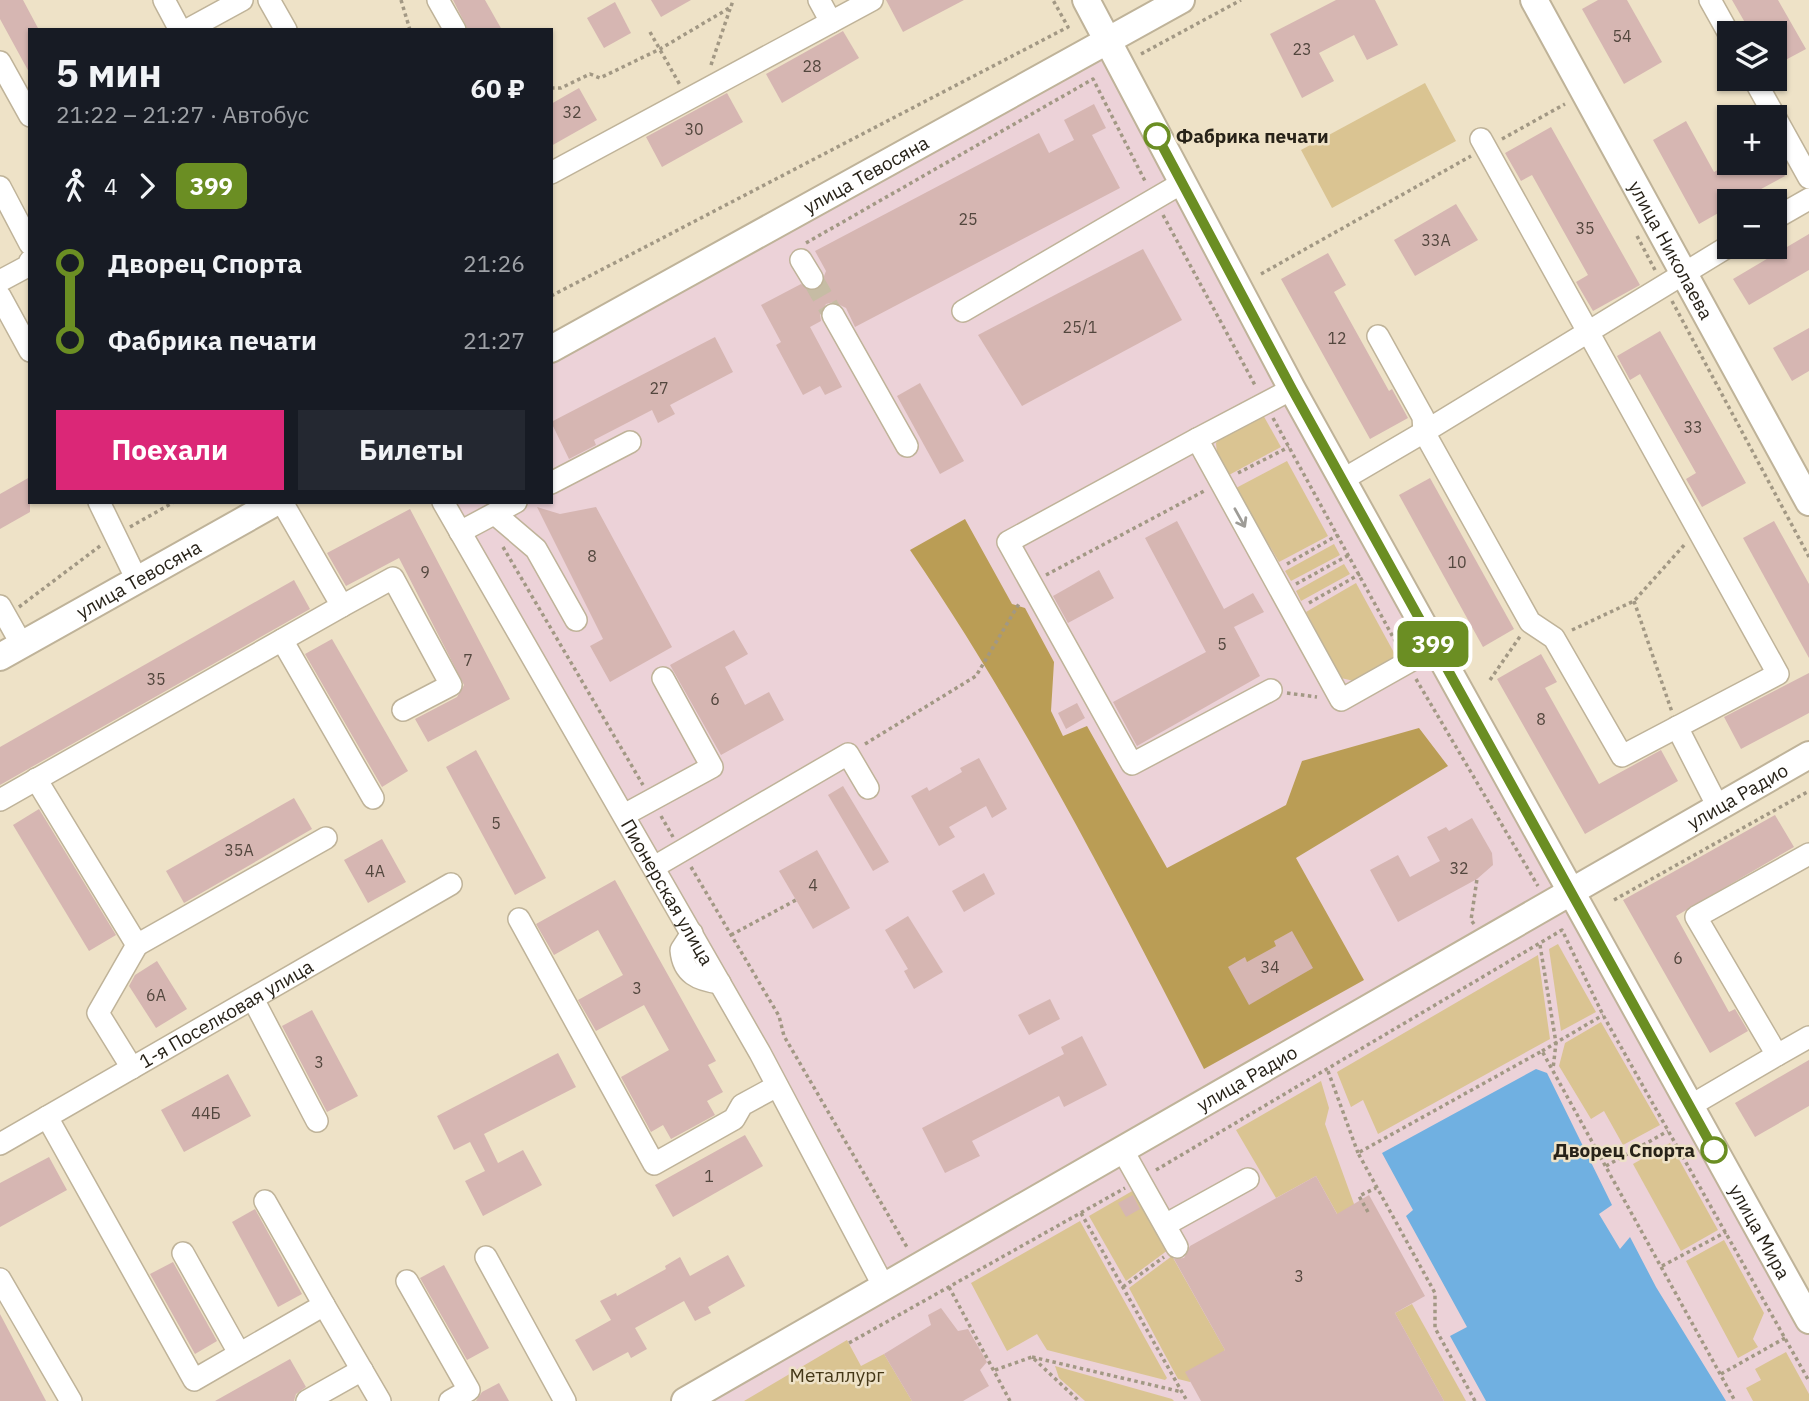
<!DOCTYPE html>
<html lang="ru">
<head>
<meta charset="utf-8">
<style>
  body { margin:0; font-family:"IBM Plex Sans",sans-serif; background:#242831; color:#f1f3f6; height:100vh; display:flex; flex-direction:column; font-size:26px; white-space:nowrap }
  * { box-sizing:border-box; margin:0 }
  p { font-size:23px; color:#9ea1a6 }
  .icon { flex:none; width:38px; height:38px; fill:none; stroke:currentColor; stroke-width:2; stroke-linecap:round; stroke-linejoin:round }
  .map { position:relative; flex:1; overflow:hidden }
  .details { position:absolute; left:28px; top:28px; width:525px; height:476px; display:flex; flex-direction:column; background:#171b24; border-radius:0px; box-shadow:0 2px 5px #0004 }
  .details>* { flex:none }
  .badge { padding:0 14px; border-radius:10px; font-size:24px; line-height:46px }
  .controls { position:absolute; left:1717px; top:21px; display:grid; gap:14px }
  .controls a { display:grid; place-items:center; width:70px; height:70px; border-radius:0px; background:#171b24; box-shadow:0 2px 5px #0004; font-size:35px }
  .map>.badge { position:absolute; translate:-50% -50%; box-shadow:0 0 0 4px #fff }
  .legs { display:flex; align-items:center; gap:10px; height:77px; padding:0 28px; font-size:23px }
  .legs p { margin-inline-start:auto }
  .summary { display:flex; align-items:center; justify-content:space-between; height:119px; padding:0 28px }
  h1 { font-size:38px; font-weight:700; line-height:52px }
  .action { display:flex; gap:14px; margin-top:auto; padding:14px 28px }
  .action a { flex:1; height:80px; border-radius:0px; background:#db2777; color:#fff; font-size:28px; font-weight:700; line-height:80px; text-align:center }
  .action a+a { background:#242831; color:#f1f3f6 }
  ul { padding:0 28px; list-style:none }
  li { display:flex; align-items:center; gap:24px; height:77px; font-size:26px }
  li i { display:grid; place-items:center; width:10px; height:100%; margin:0 9px; background:currentColor }
  li i::after { content:''; width:18px; height:18px; margin:-9px; border:5px solid; border-radius:50%; background:#171b24 }
  li p { margin-inline-start:auto }
  li:first-child i { background:linear-gradient(#0000 50%,currentColor 0) }
  li:last-child i { background:linear-gradient(currentColor 50%,#0000 0) }
  .map>svg:first-child { display:block }
  .commercial { fill:#ecd2d8 }
  .green { fill:#dac492 }
  .forest { fill:#ba9d55 }
  .water { fill:#70b0e1 }
  .building { fill:#d6b6b2 }
  .lines { fill:none; stroke-linecap:round; stroke-linejoin:round }
  .minor-tunnel { stroke:#c6bca4; stroke-width:21; stroke-dasharray:21 10; stroke-linecap:butt }
  .minor-casing { stroke:#bfb399; stroke-width:24 }
  .major-casing { stroke:#bfb399; stroke-width:30 }
  .path { stroke:#a29884; stroke-width:3.5; stroke-dasharray:3.5 3.5; stroke-linecap:butt }
  .minor { stroke:#fff; stroke-width:21 }
  .major { stroke:#fff; stroke-width:26 }
  .oneway { stroke:#9e9c97 }
  .line-1-casing { stroke:#fff; stroke-width:16 }
  .line-1 { stroke:#6b8e23; stroke-width:10 }
  .stop-1-dot { fill:#fff; stroke:#6b8e23; stroke-width:3.5 }
  .labels { text-anchor:middle; dominant-baseline:central; stroke-width:5; stroke-linejoin:round; paint-order:stroke }
  .number-label { font-size:16px; fill:#53473e }
  .stop-label { font-size:19px; font-weight:bold; fill:#272218; stroke:#eee2c7; text-anchor:start }
  .street-label { font-size:19px; fill:#272218; stroke:#eee2c7 }
  .park-label { font-size:19px; fill:#443717; stroke:#eee2c7 }
</style>
</head>
<body>
<div class="map">
<svg width="1809" height="1401" viewBox="0 0 1809 1401">
  <rect width="100%" height="100%" fill="#eee2c7"/>
  <path class="commercial" d="M1106,41L1809,1320V1401H685L883,1287L443,502H551V349Z"/>
  <g class="green">
    <path d="M1425,83L1456,141L1332,208L1301,150Z"/>
    <path d="M1262,413L1281,447L1229,475L1217,454L1216,443L1221,436Z"/>
    <path d="M1287,461L1328,536L1279,562L1236,488Z"/>
    <path d="M1334,544L1340,555L1291,581L1285,571Z"/>
    <path d="M1344,564L1350,574L1301,601L1296,591Z"/>
    <path d="M1356,583L1398,660L1358,682L1341,678L1306,612Z"/>
    <path d="M1558,944L1596,1012L1561,1031L1549,949Z"/>
    <path d="M1538,955L1550,1039L1378,1134L1363,1100L1351,1107L1337,1072Z"/>
    <path d="M1601,1022L1660,1125L1623,1145L1604,1111L1591,1119L1559,1066L1565,1043Z"/>
    <path d="M1321,1081L1329,1108L1325,1124L1354,1204L1355,1246L1316,1176L1276,1198L1236,1130Z"/>
    <path d="M1670,1143L1718,1230L1681,1251L1633,1164Z"/>
    <path d="M1134,1190L1168,1250L1126,1281L1089,1216Z"/>
    <path d="M1080,1221L1167,1378L1165,1380L1047,1350L1037,1334L1007,1351L971,1283Z"/>
    <path d="M1724,1240L1764,1313L1753,1339L1758,1347L1738,1358L1686,1261Z"/>
    <path d="M1172,1256L1225,1350L1190,1382L1178,1379L1129,1288Z"/>
    <path d="M1412,1304L1466,1401H1444L1395,1313Z"/>
    <path d="M847,1340L861,1366L884,1354L912,1401H744Z"/>
    <path d="M1786,1352L1809,1394V1401H1753L1746,1388L1761,1380L1755,1369Z"/>
    <path d="M1055,1366L1172,1399L1174,1401H1085L1059,1378Z"/>
  </g>
  <path class="forest" d="M965,519L1012,604L1025,608L1054,662L1051,711L1063,736L1087,726L1167,868L1286,805L1302,761L1419,728L1448,766L1296,858L1364,980L1204,1069C1114,893 1022,714 910,550Z"/>
  <path class="water" d="M1536,1069L1547,1073L1612,1205L1599,1214L1620,1249L1630,1237L1656,1287L1726,1401H1486L1450,1336L1467,1327L1406,1216L1413,1210L1382,1153Z"/>
  <g class="building">
    <path d="M0,0H23L39,30H30V74L0,19Z"/>
    <path d="M453,0H485L502,30H468Z"/>
    <path d="M651,0H691L661,17Z"/>
    <path d="M886,0H964L903,32Z"/>
    <path d="M1336,0H1375L1398,45L1367,60L1354,35L1319,53L1334,81L1302,98L1270,34Z"/>
    <path d="M1598,0H1627L1662,62L1624,84L1582,9Z"/>
    <path d="M1732,0H1778L1806,49L1774,66V33H1751Z"/>
    <path d="M615,2L631,33L604,48L587,18Z"/>
    <path d="M843,31L859,58L782,103L766,74Z"/>
    <path d="M579,88L597,120L551,146V104Z"/>
    <path d="M727,93L743,122L662,167L646,137Z"/>
    <path d="M1094,104L1106,128L1092,135L1120,188L855,327L846,308L834,302L826,304L820,314L821,321L810,327L842,387L825,395L820,386L803,395L776,345L781,342L761,305L801,284L812,291L819,289L826,271L815,251L1039,133L1049,153L1074,140L1064,120Z"/>
    <path d="M1686,121L1714,172L1731,163H1777L1785,176L1739,201H1729V207L1699,224L1653,140Z"/>
    <path d="M1551,127L1640,285L1593,311L1576,282L1588,275L1532,175L1521,181L1505,153Z"/>
    <path d="M1456,204L1478,240L1415,276L1394,240Z"/>
    <path d="M1809,234V270L1749,305L1733,279Z"/>
    <path d="M1143,249L1182,320L1022,406L978,335Z"/>
    <path d="M1328,253L1346,285L1334,292L1389,391L1392,389L1408,418L1370,439L1281,279Z"/>
    <path d="M1809,328V371L1792,381L1773,348Z"/>
    <path d="M1660,331L1746,483L1702,507L1686,479L1696,473L1640,374L1630,380L1617,356Z"/>
    <path d="M715,337L733,372L670,405L675,414L658,423L652,410L594,440L596,445L569,459L551,422Z"/>
    <path d="M920,383L964,461L940,474L897,396Z"/>
    <path d="M30,477V512L0,529V494Z"/>
    <path d="M1430,478L1514,629L1483,647L1399,495Z"/>
    <path d="M537,507L560,514L596,507L672,647L610,682L590,646L603,639Z"/>
    <path d="M410,509L510,699L428,742L415,719L457,697L464,685L399,558L346,586L327,553Z"/>
    <path d="M1177,521L1224,609L1253,593L1264,612L1234,627L1260,676L1137,746L1113,702L1206,652L1145,538Z"/>
    <path d="M1774,521L1809,584V658L1743,538Z"/>
    <path d="M1099,570L1114,598L1068,623L1053,596Z"/>
    <path d="M294,580L310,609L0,785V747Z"/>
    <path d="M734,630L748,654L725,667L745,705L769,692L784,720L721,755L670,665Z"/>
    <path d="M332,639L408,771L382,787L305,654Z"/>
    <path d="M1541,654L1557,682L1545,688L1599,784L1661,750L1678,781L1585,834L1497,679Z"/>
    <path d="M1809,673V713L1741,749L1724,717Z"/>
    <path d="M1077,703L1085,718L1066,729L1058,713Z"/>
    <path d="M476,750L546,878L515,895L446,767Z"/>
    <path d="M979,758L1007,809L992,818L986,806L949,827L955,837L939,846L911,796L927,787L929,791L962,772L960,768Z"/>
    <path d="M843,786L889,862L873,871L828,795Z"/>
    <path d="M294,798L312,829L184,903L166,871Z"/>
    <path d="M39,809L116,935L89,951L13,825Z"/>
    <path d="M1775,815L1794,847L1676,916L1729,1012L1735,1009L1748,1031L1710,1053L1623,900Z"/>
    <path d="M1472,818L1492,853L1493,865L1477,879L1398,922L1370,870L1398,855L1410,877L1440,861L1427,837L1446,827L1449,831Z"/>
    <path d="M382,839L406,882L368,903L344,860Z"/>
    <path d="M817,850L850,908L813,929L779,871Z"/>
    <path d="M984,873L995,894L964,912L952,891Z"/>
    <path d="M615,880L716,1061L708,1065L723,1092L707,1101L715,1115L671,1139L663,1125L651,1132L621,1077L669,1050L644,1005L596,1031L578,1000L623,975L598,930L554,955L536,924Z"/>
    <path d="M908,916L943,972L914,989L904,971L908,969L885,930Z"/>
    <path d="M1292,931L1313,968L1249,1005L1228,967L1245,957L1247,962L1276,946L1274,941Z"/>
    <path d="M157,961L187,1009L156,1028L129,986L135,975Z"/>
    <path d="M1050,999L1060,1019L1029,1035L1018,1015Z"/>
    <path d="M312,1010L358,1096L327,1112L282,1026Z"/>
    <path d="M1082,1036L1107,1085L1064,1107L1059,1096L972,1141L980,1156L945,1173L922,1128L1064,1054L1061,1047Z"/>
    <path d="M558,1053L576,1087L484,1134L498,1163L523,1150L542,1185L483,1216L465,1181L485,1171L470,1142L454,1150L437,1116Z"/>
    <path d="M1809,1060V1106L1755,1137L1735,1103Z"/>
    <path d="M228,1074L251,1116L184,1152L161,1110Z"/>
    <path d="M745,1135L763,1166L673,1217L655,1185Z"/>
    <path d="M49,1157L67,1190L0,1227V1183Z"/>
    <path d="M1316,1176L1337,1214L1369,1195L1425,1296L1395,1313L1444,1401H1201L1185,1372L1225,1350L1174,1259L1184,1258L1190,1246Z"/>
    <path d="M1133,1195L1140,1209L1126,1217L1118,1203Z"/>
    <path d="M255,1209L302,1294L278,1307L232,1222Z"/>
    <path d="M728,1255L745,1286L708,1307L711,1313L695,1321L684,1301L635,1328L647,1349L631,1358L628,1352L593,1371L575,1340L611,1320L600,1301L616,1293L617,1296L666,1269L665,1266L680,1257L690,1276Z"/>
    <path d="M173,1262L217,1341L195,1354L150,1274Z"/>
    <path d="M444,1265L489,1348L467,1360L420,1278Z"/>
    <path d="M941,1308L958,1331L968,1329L987,1362L980,1370L989,1386L963,1401H912L884,1354L931,1325L928,1315Z"/>
    <path d="M0,1314L46,1401H0Z"/>
    <path d="M290,1359L306,1387L296,1394L294,1401H215Z"/>
    <path d="M499,1383L509,1401H476L482,1392Z"/>
  </g>
  <g class="lines">
    <path class="minor-tunnel" d="M812,278L833,315"/>
    <g class="minor-casing">
      <g id="minor">
        <path d="M164,0L180,30"/>
        <path d="M269,0L286,30"/>
        <path d="M438,0L455,30"/>
        <path d="M819,0L831,22"/>
        <path d="M1710,0L1729,34"/>
        <path d="M187,30L242,0"/>
        <path d="M0,62L30,116"/>
        <path d="M1754,79L1809,178"/>
        <path d="M551,173L872,0"/>
        <path d="M0,187L30,244"/>
        <path d="M1774,219L1809,199"/>
        <path d="M801,260L812,278"/>
        <path d="M0,281L28,266L30,261"/>
        <path d="M0,296L30,351"/>
        <path d="M963,311L1182,183"/>
        <path d="M833,315L907,446"/>
        <path d="M1378,336L1423,417L1424,432L1729,246"/>
        <path d="M1292,389L1197,439L1341,700L1435,647"/>
        <path d="M1197,439L1008,542L1132,764L1271,690"/>
        <path d="M1342,480L1424,432L1530,622L1554,638L1622,756L1778,674L1481,139"/>
        <path d="M551,483L630,442"/>
        <path d="M99,502L137,580"/>
        <path id="s1" d="M443,502L760,1053L884,1287"/>
        <path d="M495,514L536,549L576,620"/>
        <path d="M460,532L516,502"/>
        <path d="M0,606L22,645"/>
        <path d="M342,606L393,578L451,685L403,710"/>
        <path d="M282,640L373,798"/>
        <path d="M1677,727L1718,807"/>
        <path d="M36,779L137,945L326,838"/>
        <path d="M0,800L342,606L282,502"/>
        <path d="M624,815L712,767L663,678"/>
        <path d="M654,867L848,754L868,788"/>
        <path d="M519,919L654,1164L734,1119L742,1105L777,1086"/>
        <path d="M692,933L681,950C683,974 698,980 720,983"/>
        <path d="M253,999L317,1121"/>
        <path d="M1777,1055L1809,1037"/>
        <path d="M132,1068L98,1013L137,945"/>
        <path d="M1690,1106L1777,1055L1696,917L1809,854"/>
        <path d="M47,1117L194,1380L324,1305L265,1201"/>
        <path id="s2" d="M0,1144L451,884"/>
        <path d="M1123,1151L1177,1247"/>
        <path d="M1165,1225L1248,1179"/>
        <path d="M183,1253L239,1353"/>
        <path d="M486,1257L565,1401"/>
        <path d="M0,1279L71,1401"/>
        <path d="M407,1281L469,1390L450,1401"/>
        <path d="M324,1305L380,1401"/>
        <path d="M307,1401L362,1370"/>
      </g>
    </g>
    <g class="major-casing">
      <g id="major">
        <path id="s3" d="M1086,0L1292,389L1809,1320"/>
        <path id="s4" d="M1534,0L1809,502"/>
        <path id="s5" d="M551,349L1181,0"/>
        <path id="s6" d="M0,657L276,502"/>
        <path id="s7" d="M685,1401L1809,755"/>
      </g>
    </g>
    <g class="path">
      <path d="M401,0L410,30"/>
      <path d="M650,32L680,85"/>
      <path d="M1141,54L1241,0"/>
      <path d="M711,65L730,9"/>
      <path d="M551,88H561L590,74L600,78L660,49L731,7L733,0"/>
      <path d="M1502,139L1565,104"/>
      <path d="M1163,215L1256,387"/>
      <path d="M1637,236L1655,270"/>
      <path d="M806,243L1093,79L1146,183"/>
      <path d="M1261,274L1471,156"/>
      <path d="M551,296L1068,27L1053,0"/>
      <path d="M1672,301L1809,557"/>
      <path d="M1273,418L1399,648"/>
      <path d="M1238,473L1289,447"/>
      <path d="M130,527L174,502"/>
      <path d="M503,547L643,785"/>
      <path d="M1287,564L1338,535"/>
      <path d="M1046,575L1206,490"/>
      <path d="M1296,584L1349,555"/>
      <path d="M1634,601L1672,712"/>
      <path d="M1309,603L1360,574"/>
      <path d="M19,607L100,546"/>
      <path d="M1572,630L1634,601L1686,543"/>
      <path d="M1416,679L1538,886"/>
      <path d="M1490,680L1521,635"/>
      <path d="M1287,693L1317,697"/>
      <path d="M865,744L976,676L1020,602"/>
      <path d="M661,816L673,837"/>
      <path d="M691,867L779,1016L784,1036L908,1249"/>
      <path d="M1614,900L1809,791"/>
      <path d="M1474,924L1471,920L1477,879"/>
      <path d="M731,935L796,900"/>
      <path d="M1540,945L1556,1043L1553,1069"/>
      <path d="M1542,1051L1603,1015"/>
      <path d="M1328,1071L1358,1153"/>
      <path d="M1606,1166L1668,1131"/>
      <path d="M1156,1170L1562,930L1603,1015L1809,1381"/>
      <path d="M1368,1212L1359,1196L1376,1188"/>
      <path d="M1081,1213L1187,1401"/>
      <path d="M1662,1266L1726,1232"/>
      <path d="M949,1287L1010,1401"/>
      <path d="M1123,1287L1164,1257"/>
      <path d="M849,1343L1125,1188"/>
      <path d="M1032,1357L1182,1392"/>
      <path d="M995,1370L1032,1357L1079,1401"/>
      <path d="M1721,1374L1785,1338"/>
      <path d="M1475,1401L1435,1328V1293L1358,1153L1542,1051L1735,1401"/>
    </g>
    <use href="#minor" class="minor"/>
    <use href="#major" class="major"/>
  </g>
  <defs><path id="oneway-shaft" d="M-6 0H5M1.5-3L5.5 0L1.5 3" fill="none" stroke-width="1.6" stroke-linecap="round" stroke-linejoin="round" transform="scale(1.75)"/></defs>
  <use class="oneway" href="#oneway-shaft" transform="translate(1240 518) rotate(61)"/>
  <g class="lines">
    <g class="line-1-casing">
      <path id="line-1" d="M1157,136L1292,389L1714,1150"/>
    </g>
    <use href="#line-1" class="line-1"/>
  </g>
  <g class="stop-1-dot">
    <circle cx="1157" cy="136" r="12"/>
    <circle cx="1714" cy="1150" r="12"/>
  </g>
  <g class="labels">
    <g class="number-label">
      <text x="1622" y="36">54</text>
      <text x="1302" y="49">23</text>
      <text x="812" y="66">28</text>
      <text x="572" y="112">32</text>
      <text x="694" y="129">30</text>
      <text x="968" y="219">25</text>
      <text x="1585" y="228">35</text>
      <text x="1436" y="240">33А</text>
      <text x="1080" y="327">25/1</text>
      <text x="1337" y="338">12</text>
      <text x="659" y="388">27</text>
      <text x="1693" y="427">33</text>
      <text x="592" y="556">8</text>
      <text x="1457" y="562">10</text>
      <text x="425" y="572">9</text>
      <text x="1222" y="644">5</text>
      <text x="468" y="660">7</text>
      <text x="156" y="679">35</text>
      <text x="715" y="699">6</text>
      <text x="1541" y="719">8</text>
      <text x="496" y="823">5</text>
      <text x="239" y="850">35А</text>
      <text x="1459" y="868">32</text>
      <text x="375" y="871">4А</text>
      <text x="813" y="885">4</text>
      <text x="1678" y="958">6</text>
      <text x="1270" y="967">34</text>
      <text x="637" y="988">3</text>
      <text x="156" y="995">6А</text>
      <text x="319" y="1062">3</text>
      <text x="206" y="1113">44Б</text>
      <text x="709" y="1176">1</text>
      <text x="1299" y="1276">3</text>
    </g>
    <g class="stop-label">
      <text x="1176" y="136">Фабрика печати</text>
      <text x="1695" y="1150" text-anchor="end">Дворец Спорта</text>
    </g>
    <g class="street-label">
      <text stroke="none"><textPath href="#s5" startOffset="360">улица Тевосяна</textPath></text>
      <text stroke="none"><textPath href="#s4" startOffset="285">улица Николаева</textPath></text>
      <text stroke="none"><textPath href="#s6" startOffset="159">улица Тевосяна</textPath></text>
      <text stroke="none"><textPath href="#s7" startOffset="1214">улица Радио</textPath></text>
      <text stroke="none"><textPath href="#s1" startOffset="450">Пионерская улица</textPath></text>
      <text stroke="none"><textPath href="#s2" startOffset="261">1-я Поселковая улица</textPath></text>
      <text stroke="none"><textPath href="#s7" startOffset="648">улица Радио</textPath></text>
      <text stroke="none"><textPath href="#s3" startOffset="1404">улица Мира</textPath></text>
    </g>
    <g class="park-label">
      <text x="837" y="1375">Металлург</text>
    </g>
  </g>
</svg>
<div class="controls">
<a><svg class="icon" aria-label="layers" viewBox="0 0 24 24"><path d="M12 4l9 5-9 5-9-5zM3 14l9 5 9-5"/></svg></a>
<a>+</a>
<a>−</a>
</div>
<b class="badge" style="left:1433px;top:644px;background:#6b8e23;color:#fff">399</b>
<section class="details">
<div class="summary"><div><h1>5 мин</h1><p>21:22 – 21:27 · Автобус</p></div><b>60 ₽</b></div>
<div class="legs"><svg class="icon" aria-label="walk" viewBox="0 0 24 24"><circle cx="13" cy="4" r="2"/><path d="M13 8l-2 6 4 7M11 14l-3 7M7 12l3-4h3l4 4"/></svg>4<svg class="icon" aria-label="forward" viewBox="0 0 24 24"><path d="M9 5l7 7-7 7"/></svg><b class="badge" style="background:#6b8e23;color:#fff">399</b></div>
<ul>
<li><i style="color:#6b8e23"></i><b>Дворец Спорта</b><p>21:26</p></li>
<li><i style="color:#6b8e23"></i><b>Фабрика печати</b><p>21:27</p></li>
</ul>
<div class="action"><a>Поехали</a><a>Билеты</a></div>
</section>
</div>
</body>
</html>
